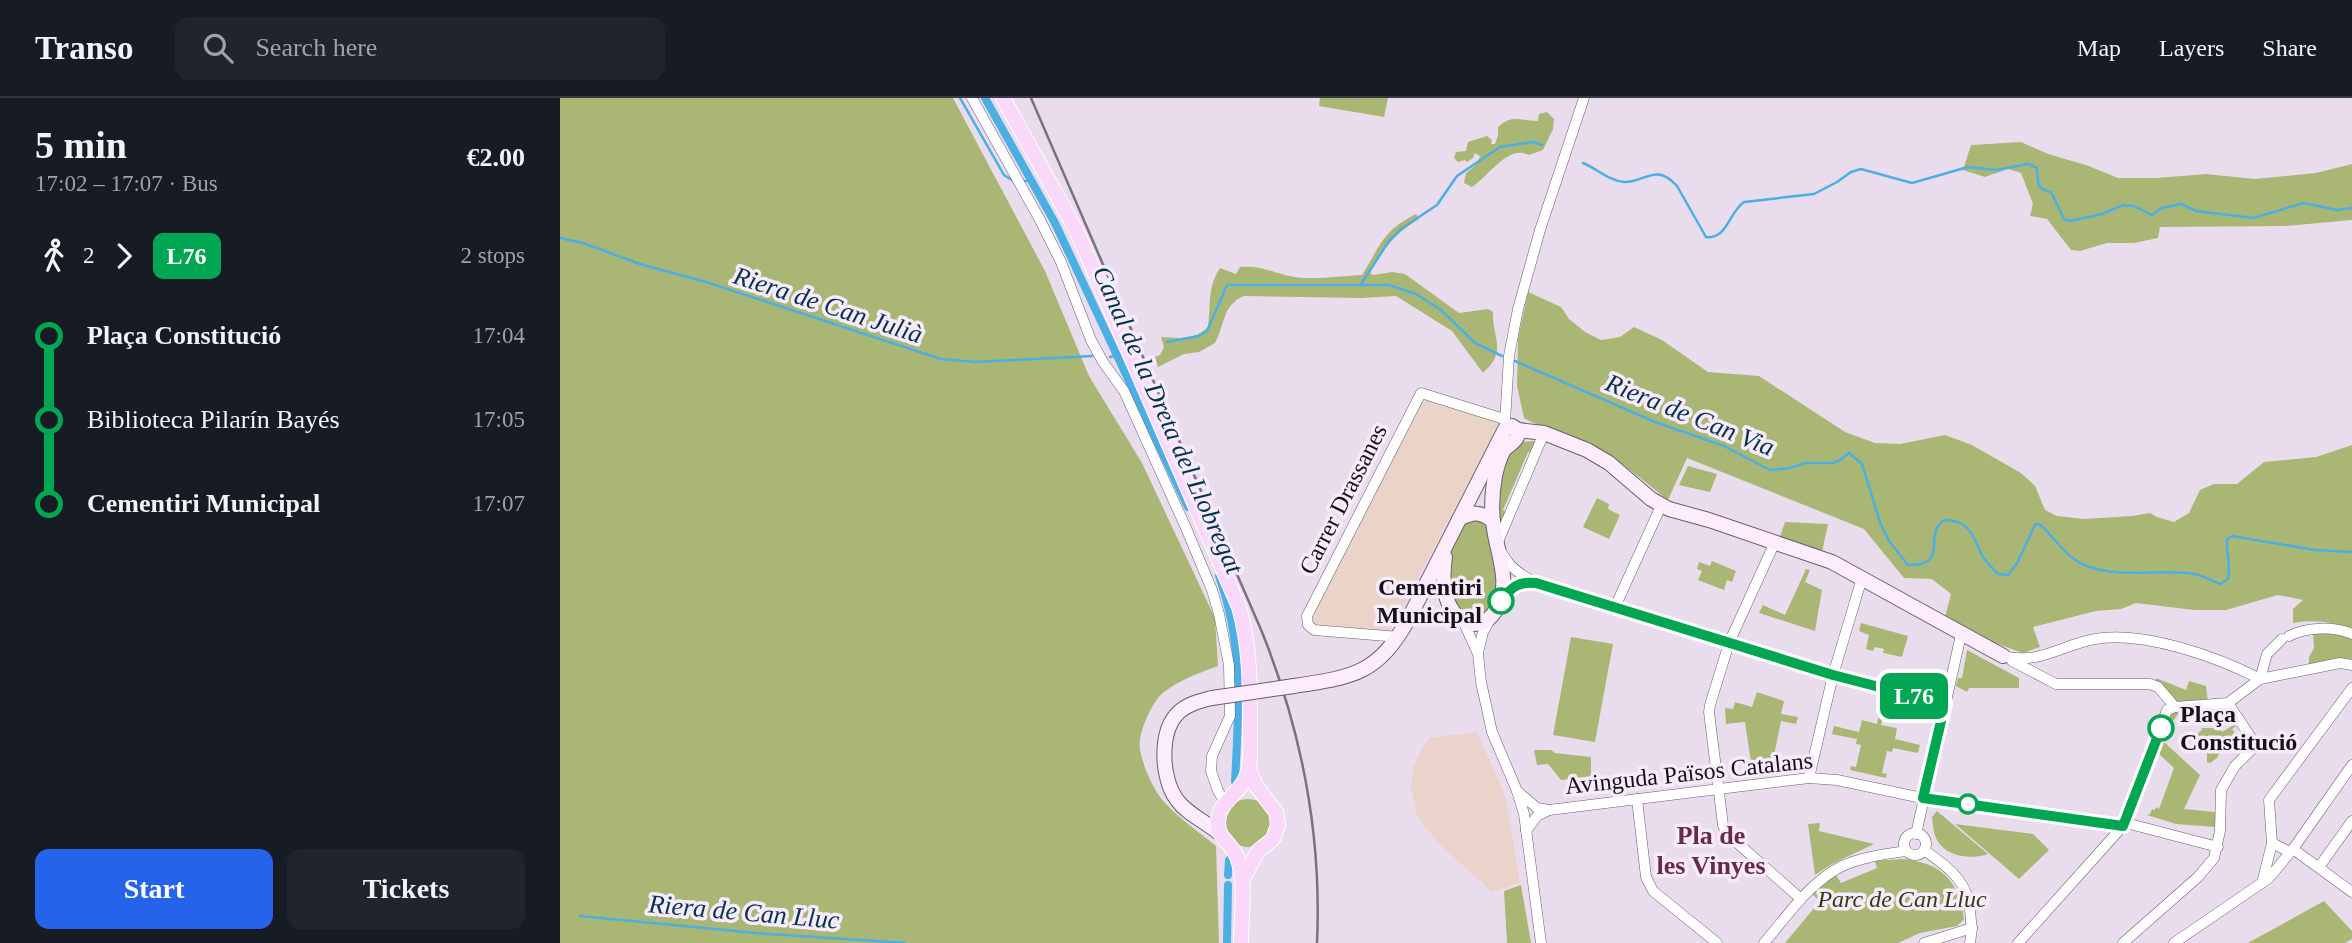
<!DOCTYPE html>
<html lang="en">
<head>
<meta charset="utf-8">
<style>
  body { margin:0; font-family:Georgia,serif; background:#20242c; color:#f1f3f6; height:100vh; display:flex; flex-direction:column; font-size:26px; white-space:nowrap }
  * { box-sizing:border-box; margin:0 }
  p { font-size:23px; color:#9ea1a6 }
  .icon { flex:none; width:38px; height:38px; fill:none; stroke:currentColor; stroke-width:2; stroke-linecap:round; stroke-linejoin:round }
  .map { position:relative; flex:1; overflow:hidden }
  .panel { display:flex; flex-direction:column; background:#171b24; width:560px }
  .panel>* { flex:none }
  .badge { padding:0 14px; border-radius:10px; font-size:24px; line-height:46px }
  .map>.badge { position:absolute; translate:-50% -50%; box-shadow:0 0 0 4px #fff }
  .legs { display:flex; align-items:center; gap:10px; height:77px; padding:0 35px; font-size:23px }
  .legs p { margin-inline-start:auto }
  .headline { display:flex; align-items:center; justify-content:space-between; height:119px; padding:0 35px }
  h1 { font-size:38px; font-weight:700; line-height:52px }
  .cta { display:flex; gap:14px; margin-top:auto; padding:14px 35px }
  .cta a { flex:1; height:80px; border-radius:14px; background:#2563eb; color:#fff; font-size:28px; font-weight:700; line-height:80px; text-align:center }
  .cta a+a { background:#20242c; color:#f1f3f6 }
  ul { padding:0 35px; list-style:none }
  li { display:flex; align-items:center; gap:24px; height:84px; font-size:26px }
  li i { display:grid; place-items:center; width:10px; height:100%; margin:0 9px; background:currentColor }
  li i::after { content:''; width:18px; height:18px; margin:-9px; border:5px solid; border-radius:50%; background:#171b24 }
  li p { margin-inline-start:auto }
  li:first-child i { background:linear-gradient(#0000 50%,currentColor 0) }
  li:last-child i { background:linear-gradient(currentColor 50%,#0000 0) }
  header { display:flex; align-items:center; gap:42px; box-sizing:border-box; height:98px; padding:0 35px; background:#171b24; border-bottom:2px solid #363941 }
  header strong { font-size:33px }
  nav { display:flex; gap:38px; margin-inline-start:auto; font-size:24px }
  .search { width:490px; height:63px; background:#20242c; display:flex; align-items:center; gap:18px; box-sizing:border-box; padding:0 24px; border-radius:14px; color:#9ea1a6; font-size:26px }
  main { display:flex; flex:1; min-height:0 }
  .map>svg:first-child { display:block }
  .industrial { fill:#ead3c7 }
  .education { fill:#ebd2ca }
  .green { fill:#aab774 }
  .lines { fill:none; stroke-linecap:round; stroke-linejoin:round }
  .stream { stroke:#4bafe4; stroke-width:2.5 }
  .canal { stroke:#4bafe4; stroke-width:8 }
  .street-casing { stroke:#685e6c; stroke-width:11 }
  .secondary-casing { stroke:#685e6c; stroke-width:16 }
  .primary-casing { stroke:#fff; stroke-width:16 }
  .street { stroke:#fff; stroke-width:10 }
  .secondary { stroke:#fcecfc; stroke-width:14 }
  .primary { stroke:#f9d8f9; stroke-width:14 }
  .rail { stroke:#79727c; stroke-width:2.5 }
  .secondary-bridge-casing { stroke:#685e6c; stroke-width:16; stroke-linecap:butt }
  .secondary-bridge { stroke:#fcecfc; stroke-width:14 }
  .line-1-casing { stroke:#fff; stroke-width:16 }
  .line-1 { stroke:#00a651; stroke-width:10 }
  .stop-1-dot { fill:#fff; stroke:#00a651; stroke-width:3.5 }
  .labels { text-anchor:middle; dominant-baseline:central; stroke-width:7; stroke-linejoin:round; paint-order:stroke }
  .street-label { font-size:24px; fill:#151116; stroke:#f6eafb }
  .stop-label { font-size:24px; font-weight:bold; fill:#151116; stroke:#f6eafb; text-anchor:end }
  .park-label { font-size:24px; font-style:italic; fill:#353c15; stroke:#f6eafb }
  .water-label { font-size:26px; font-style:italic; fill:#063349; stroke:#f6eafb }
  .neighbourhood-label { font-size:26px; font-weight:bold; fill:#68294b; stroke:#f6eafb }
</style>
</head>
<body>
<header>
<strong>Transo</strong>
<div class="search"><svg class="icon" aria-label="search" viewBox="0 0 24 24"><circle cx="10" cy="10" r="6"/><path d="M15 15l6 6"/></svg>Search here</div>
<nav><a>Map</a><a>Layers</a><a>Share</a></nav>
</header>
<main>
<section class="panel">
<div class="headline"><div><h1>5 min</h1><p>17:02 – 17:07 · Bus</p></div><b>€2.00</b></div>
<div class="legs"><svg class="icon" aria-label="walk" viewBox="0 0 24 24"><circle cx="13" cy="4" r="2"/><path d="M13 8l-2 6 4 7M11 14l-3 7M7 12l3-4h3l4 4"/></svg>2<svg class="icon" aria-label="forward" viewBox="0 0 24 24"><path d="M9 5l7 7-7 7"/></svg><b class="badge" style="background:#00a651;color:#fff">L76</b><p>2 stops</p></div>
<ul>
<li><i style="color:#00a651"></i><b>Plaça Constitució</b><p>17:04</p></li>
<li><i style="color:#00a651"></i><span>Biblioteca Pilarín Bayés</span><p>17:05</p></li>
<li><i style="color:#00a651"></i><b>Cementiri Municipal</b><p>17:07</p></li>
</ul>
<div class="cta"><a>Start</a><a>Tickets</a></div>
</section>
<div class="map">
<svg width="1792" height="845" viewBox="0 0 1792 845">
  <rect width="100%" height="100%" fill="#e9dded"/>
  <path class="industrial" d="M862,300L940,325L829,535L751,532L749,522Z"/>
  <path class="education" d="M917,634L946,700L960,785L932,794L884,750L863,727L857,717L851,690L853,671L860,653L869,640Z"/>
  <g class="green">
    <path d="M0,0H393L485,173L529,278L582,365L655,520L658,568C639,575 621,581 604,594C592,603 577,637 580,652C584,671 593,692 606,706C621,722 639,734 656,748L659,845H0Z"/>
    <path d="M760,0H828L824,19L759,8Z"/>
    <path d="M987,14L994,21L993,31L983,52L969,57C948,46 928,79 912,89L904,85L906,75L917,66L920,58L915,55L913,60L907,64L905,62L898,64L894,60L896,54L906,53L908,44L927,38L932,42L931,46H935L938,37V29C952,16 961,23 978,23L979,16Z"/>
    <path d="M1461,44L1488,56L1526,67L1558,80H1596L1646,76L1695,81L1756,75L1792,66V122L1725,128L1600,129L1598,140L1574,145H1547L1520,153L1511,152L1487,121L1470,118L1473,106L1461,75L1448,71L1425,79L1403,72L1411,47Z"/>
    <path d="M856,116L859,121C834,136 824,150 810,175L813,177L832,174L845,176L899,215L928,211L933,214C932,240 948,253 923,275L892,233L836,198L801,200L684,198C662,207 665,227 655,245L639,254L624,256L598,269L595,259L600,257L604,249L601,239C620,240 633,243 648,229C651,206 647,190 660,170L676,176L680,169C699,167 712,174 729,178C749,183 781,178 802,177C821,147 822,133 856,116Z"/>
    <path d="M968,194L1001,209L1009,221L1025,234L1041,242L1060,239L1074,229L1102,242L1148,274L1199,278L1285,334L1315,345L1340,346L1385,337L1412,347L1461,375L1475,388L1485,412L1497,418L1524,421L1572,418L1590,415L1597,419L1614,424L1629,415L1640,392L1654,386H1677L1704,364L1756,359L1792,347V531C1773,524 1753,521 1733,525V511L1743,502L1718,497L1666,512H1634L1576,505L1561,511L1536,513L1473,529L1480,549L1463,555L1432,544L1385,519L1391,496L1372,481L1344,480L1304,431L1127,360L1108,402C1085,384 1062,364 1036,349C1013,336 986,333 964,320L957,288L958,241Z"/>
    <path d="M974,343L975,344L974,356L968,354L943,412L948,415L940,432L937,420L944,360L961,344Z"/>
    <path d="M1128,368L1157,376L1150,394L1119,387Z"/>
    <path d="M1037,400L1049,406L1048,411L1060,417L1049,441L1023,429Z"/>
    <path d="M913,418L926,424L937,466L938,492L925,519L906,520C901,513 892,505 890,497C884,469 891,437 913,418Z"/>
    <path d="M1225,424L1268,426L1262,454L1220,439Z"/>
    <path d="M1152,463L1176,473L1172,484L1167,482L1164,492L1138,482L1142,473L1137,471L1139,464L1150,468Z"/>
    <path d="M1246,471L1250,472L1245,484L1262,492L1255,533L1199,515L1203,507L1225,517Z"/>
    <path d="M1301,525L1348,538L1342,559L1323,555L1324,551L1315,549L1313,553L1306,551L1309,537L1299,533Z"/>
    <path d="M1753,534H1772L1792,540V561L1776,560L1749,567V559L1754,550Z"/>
    <path d="M1011,539L1053,546L1035,644L993,637Z"/>
    <path d="M1407,552L1459,580V590H1409L1407,594L1396,588L1398,580H1402Z"/>
    <path d="M1596,580L1626,592L1629,583L1646,588L1648,604L1617,605L1596,585Z"/>
    <path d="M1197,594L1224,603L1221,616L1238,619L1236,626L1221,623L1213,662L1199,664L1198,670L1192,671L1185,624L1166,626L1165,610L1173,611L1175,604L1192,609Z"/>
    <path d="M1321,607L1325,608L1321,627L1337,630L1335,641L1360,647L1358,655L1333,650L1332,654L1327,653L1322,675L1327,676L1326,680L1290,672L1291,668L1296,669L1301,647L1296,646L1297,641L1272,636L1274,628L1299,634L1302,622L1317,626Z"/>
    <path d="M1616,612L1618,616L1608,630L1611,634L1604,644L1640,677L1624,711L1655,714V729L1616,726L1587,717L1590,716L1592,711L1595,712L1596,709L1599,711L1614,670L1598,655L1603,644L1599,639L1607,617Z"/>
    <path d="M1677,625L1678,627L1672,631L1676,637C1669,645 1661,651 1657,660L1650,665L1647,664V654L1651,650L1649,647L1642,652L1633,639L1642,632L1641,630H1659L1662,634Z"/>
    <path d="M974,652H991L995,655L1031,659V678L1001,682L988,666L977,667Z"/>
    <circle cx="688" cy="725" r="24"/>
    <path d="M1377,713L1428,756C1411,762 1386,759 1377,742C1373,735 1373,726 1372,719Z"/>
    <path d="M1260,725L1259,733L1314,746L1272,766L1255,777L1248,726Z"/>
    <path d="M1395,726L1473,736L1489,752L1459,781Z"/>
    <path d="M1343,761C1382,765 1399,783 1404,821L1397,828L1360,835L1338,845H1225L1260,803L1252,796L1276,777L1281,785L1317,770L1315,763Z"/>
    <path d="M961,787L971,845H947L944,793Z"/>
    <path d="M1764,803L1792,833V841L1785,845H1688Z"/>
  </g>
  <g class="lines">
    <g class="stream">
      <path d="M400,0L444,77L455,84"/>
      <path d="M1023,65C1036,70 1049,83 1064,84C1085,85 1095,64 1117,88L1146,139C1167,142 1169,114 1184,104L1254,96L1277,84L1291,74L1301,71L1352,85L1408,69L1436,72L1468,66L1477,70C1479,84 1474,90 1491,94L1504,121L1510,123L1542,116L1563,107L1574,108L1592,117L1602,110L1621,106L1636,113L1693,120L1744,105L1777,112L1792,110"/>
      <path d="M462,83H472"/>
      <path d="M0,140L23,145L80,166L146,184L381,261L415,264L532,258"/>
      <path d="M801,186L829,143L841,131L877,107L897,78L940,49L973,44L982,47"/>
      <path d="M607,244L639,238L647,233L667,187H829L856,196L881,212L915,245L942,258"/>
      <path d="M550,259L563,256"/>
      <path d="M955,263L1095,324L1164,348L1210,372L1230,370L1245,365H1273L1280,362L1289,355L1302,366L1321,427L1329,443L1348,467C1391,468 1362,436 1384,422C1411,422 1412,438 1423,459C1427,465 1433,471 1438,476L1448,477L1457,465L1475,427L1479,426C1494,438 1505,458 1522,466C1557,482 1599,470 1635,476C1644,478 1652,483 1660,486L1668,481C1671,467 1666,454 1667,441L1672,438L1755,452L1792,454"/>
      <path d="M20,818L196,835L345,845"/>
    </g>
    <g class="canal">
      <path d="M425,0L495,125L628,409"/>
      <path d="M659,478C684,549 679,609 675,683"/>
      <path d="M668,777L669,762"/>
      <path d="M667,845L668,787"/>
    </g>
    <g class="street-casing">
      <g id="street">
        <path d="M412,0L480,122L501,164L531,242L543,264L564,293L626,430L652,492L659,516L669,567L670,618L652,658L651,673L658,693L665,704"/>
        <path d="M945,324L949,258L958,211L980,132L1024,0"/>
        <path d="M1215,444L1169,545L1150,607L1149,614L1163,727L1166,735L1241,801"/>
        <path d="M972,483C953,472 947,466 937,446L984,335"/>
        <path d="M943,499C952,488 961,484 976,485L1273,577L1385,606"/>
        <path d="M1055,509L1101,408"/>
        <path d="M904,525L918,556L921,584L932,634L957,693L964,716L981,845"/>
        <path d="M1729,538C1747,529 1773,528 1792,536"/>
        <path d="M839,539L754,532L748,527L747,518L861,295L944,321"/>
        <path d="M918,555L923,534L931,520"/>
        <path d="M1443,558C1480,567 1501,547 1535,541C1582,532 1658,559 1700,581"/>
        <path d="M1452,563L1496,586H1590L1598,589L1615,609"/>
        <path d="M1700,581L1780,565L1792,567"/>
        <path d="M1249,680L1273,577L1302,480"/>
        <path d="M957,693L977,710L989,712L1249,680L1277,682L1362,700L1563,728"/>
        <path d="M1077,701L1086,779L1093,793L1157,845"/>
        <path d="M1566,725L1658,749"/>
        <path d="M966,733L977,718L989,712"/>
        <circle cx="1355" cy="746" r="11"/>
        <path d="M1356,736L1401,537"/>
        <path d="M1712,745L1709,702L1792,590"/>
        <path d="M1733,751L1792,794"/>
        <path d="M1364,752C1382,765 1403,778 1408,802C1411,811 1410,821 1412,830"/>
        <path d="M1759,769L1792,723"/>
        <path d="M1702,785L1712,745L1730,754"/>
        <path d="M1204,845C1228,817 1249,785 1282,768C1302,759 1325,756 1346,753"/>
        <path d="M1364,845L1412,830L1410,845"/>
        <path d="M1458,845L1563,728L1607,612L1615,609L1668,605L1700,581L1707,556L1722,541"/>
        <path d="M1563,845L1638,779L1654,760L1660,733L1661,692L1675,668L1696,647L1668,605"/>
        <path d="M1614,845L1709,780L1733,751L1792,667"/>
      </g>
    </g>
    <g class="secondary-casing">
      <g id="secondary">
        <path d="M958,332L984,335L1027,352L1049,365L1091,401L1109,411L1149,422L1272,464L1443,558"/>
        <path d="M899,421C913,414 920,413 933,423"/>
        <path d="M885,459C883,473 882,487 887,501C895,527 923,537 937,510C951,485 938,458 934,431C931,414 932,395 935,378C937,369 939,360 944,352C950,345 960,342 958,332"/>
        <path d="M734,588C794,579 818,576 849,520L945,331L952,328L958,332"/>
        <path d="M652,600C640,603 627,606 618,615C599,634 601,681 617,702C627,716 646,724 659,735"/>
      </g>
    </g>
    <g class="primary-casing">
      <g id="primary">
        <path d="M443,0L517,134L679,509C691,551 690,593 690,637C690,649 691,663 688,674C681,697 659,702 658,723C657,741 672,745 677,759C687,785 681,818 681,845"/>
        <path d="M682,783L698,753L713,741L718,727L716,714L696,688L689,671"/>
      </g>
    </g>
    <use href="#street" class="street"/>
    <use href="#secondary" class="secondary"/>
    <use href="#primary" class="primary"/>
    <path class="rail" d="M471,0L702,534C742,634 762,737 757,845"/>
    <g class="secondary-bridge-casing">
      <path id="secondary-bridge" d="M652,600L734,588"/>
    </g>
    <use href="#secondary-bridge" class="secondary-bridge"/>
  </g>
  <g class="lines">
    <g class="line-1-casing">
      <path id="line-1" d="M941,503C951,489 959,483 976,485L1273,577L1385,606L1363,700L1563,728L1601,630"/>
    </g>
    <use href="#line-1" class="line-1"/>
  </g>
  <g class="stop-1-dot">
    <circle cx="941" cy="503" r="12"/>
    <circle cx="1601" cy="630" r="12"/>
    <circle cx="1408" cy="706" r="9"/>
  </g>
  <g class="labels">
    <g class="street-label">
      <text transform="translate(783 401) rotate(-63)">Carrer Drassanes</text>
      <text transform="translate(1129 675) rotate(-6)">Avinguda Països Catalans</text>
    </g>
    <g class="stop-label">
      <text x="922" y="489">Cementiri<tspan x="922" dy="28">Municipal</tspan></text>
      <text x="1620" y="616" text-anchor="start">Plaça<tspan x="1620" dy="28">Constitució</tspan></text>
    </g>
    <g class="park-label">
      <text x="1342" y="801">Parc de Can Lluc</text>
    </g>
    <g class="water-label">
      <text transform="translate(268 207) rotate(18)">Riera de Can Julià</text>
      <text transform="translate(1130 317) rotate(22)">Riera de Can Via</text>
      <text transform="translate(608 322) rotate(66)">Canal de la Dreta del Llobregat</text>
      <text transform="translate(184 814) rotate(5)">Riera de Can Lluc</text>
    </g>
    <g class="neighbourhood-label">
      <text x="1151" y="737">Pla de<tspan x="1151" dy="30">les Vinyes</tspan></text>
    </g>
  </g>
</svg>
<b class="badge" style="left:1354px;top:598px;background:#00a651;color:#fff">L76</b>
</div>
</main>
</body>
</html>
